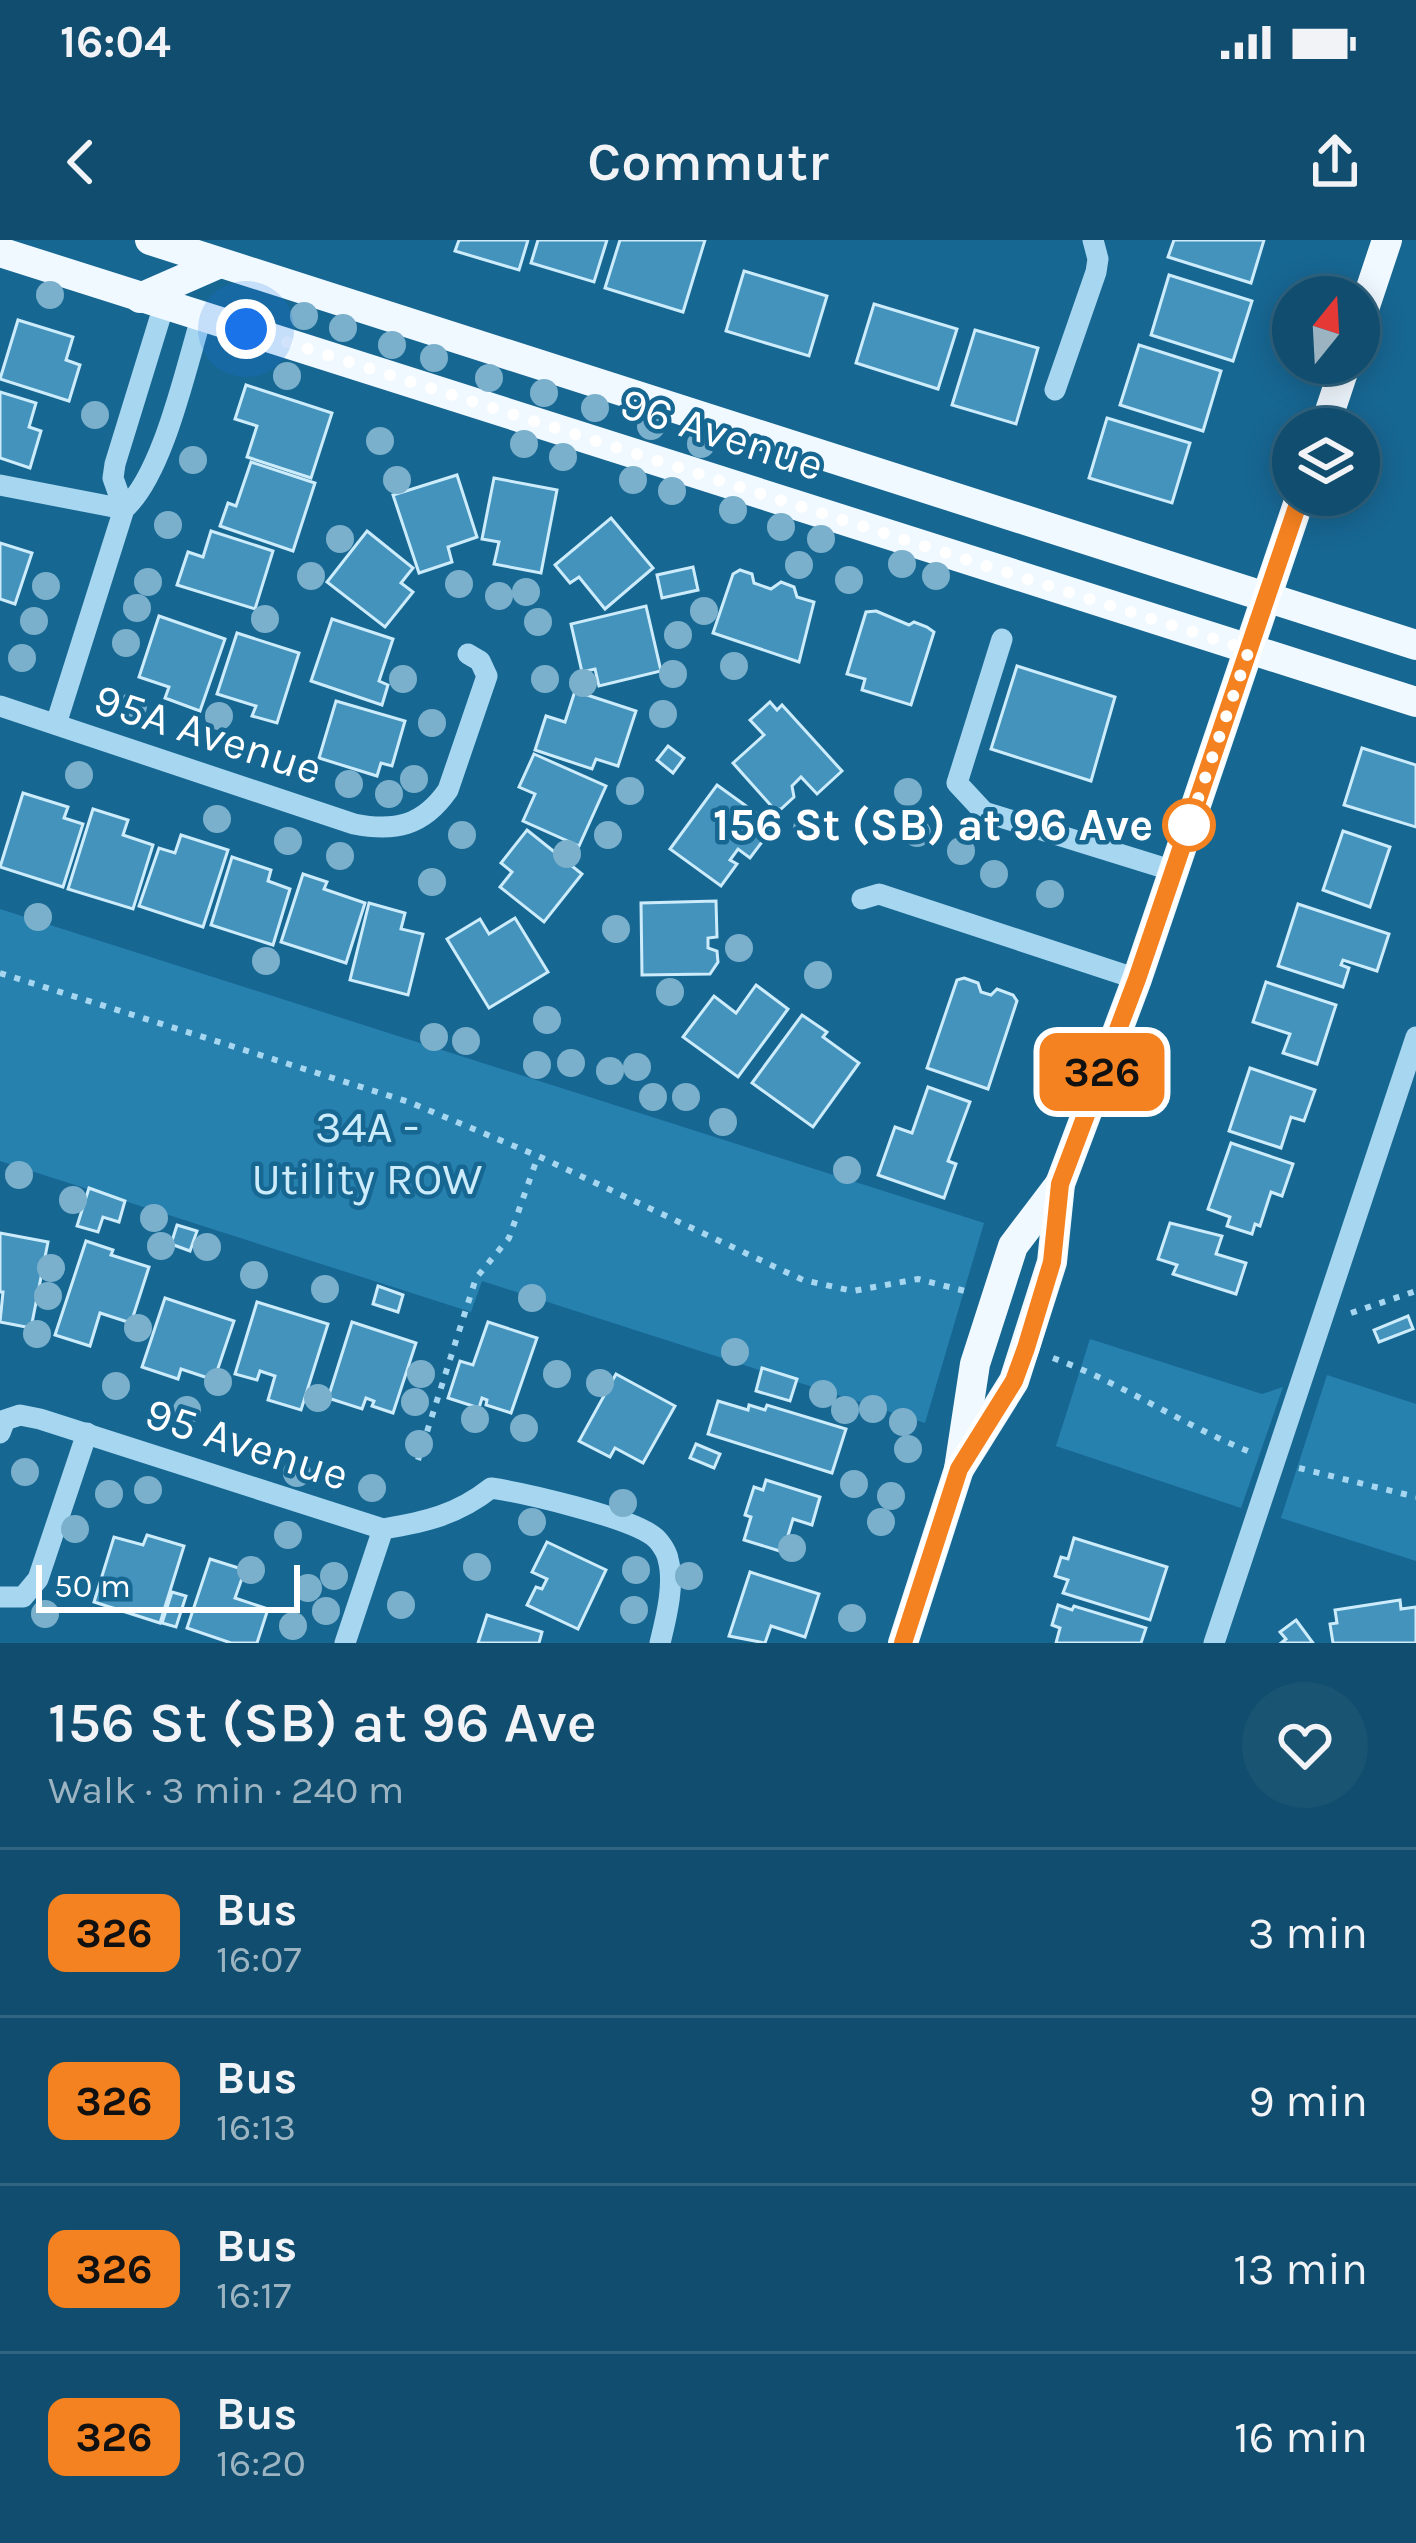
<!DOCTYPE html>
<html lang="en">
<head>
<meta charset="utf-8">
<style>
  body { margin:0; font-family:Karla,sans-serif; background:#1a5473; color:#f1f3f6; height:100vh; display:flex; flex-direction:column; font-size:45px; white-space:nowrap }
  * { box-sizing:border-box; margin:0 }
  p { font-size:39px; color:#9cb4c2 }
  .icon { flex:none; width:66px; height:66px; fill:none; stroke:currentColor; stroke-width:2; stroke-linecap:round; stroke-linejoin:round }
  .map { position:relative; height:1403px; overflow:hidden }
  .panel { display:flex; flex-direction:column; background:#114d6e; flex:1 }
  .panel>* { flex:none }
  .badge { padding:0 24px; border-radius:18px; font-size:42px; line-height:78px }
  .needle { width:78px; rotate:18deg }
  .buttons { position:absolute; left:1272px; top:36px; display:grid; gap:24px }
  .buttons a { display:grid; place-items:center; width:108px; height:108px; border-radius:50%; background:#114d6e; box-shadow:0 6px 30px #0003,0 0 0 3px #306481; font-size:60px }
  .scale { position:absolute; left:36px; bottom:30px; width:264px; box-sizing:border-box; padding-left:12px; border:6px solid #fff; border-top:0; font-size:33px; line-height:42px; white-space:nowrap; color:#fff; -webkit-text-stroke:9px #176793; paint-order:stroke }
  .you { position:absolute; width:60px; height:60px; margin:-30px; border:9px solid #fff; border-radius:50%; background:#1a73e8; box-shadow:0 0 0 18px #1a73e833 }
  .map>.badge { position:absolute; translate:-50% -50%; box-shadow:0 0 0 6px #fff }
  .round { display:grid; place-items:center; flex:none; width:126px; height:126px; border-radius:63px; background:#1a5473 }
  .summary { display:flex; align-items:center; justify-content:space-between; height:204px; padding:0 48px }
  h1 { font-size:57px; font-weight:600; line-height:90px }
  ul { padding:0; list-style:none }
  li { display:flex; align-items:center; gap:36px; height:168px; padding:0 48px; border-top:3px solid #306481 }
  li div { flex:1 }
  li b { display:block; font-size:45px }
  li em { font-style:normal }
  li .badge { min-width:132px; font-weight:700; text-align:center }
  .status { display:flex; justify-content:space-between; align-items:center; height:84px; padding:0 60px; background:#114d6e; direction:ltr }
  .status svg { height:33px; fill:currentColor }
  header { display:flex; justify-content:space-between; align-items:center; height:156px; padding:0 48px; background:#114d6e; font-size:54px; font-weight:600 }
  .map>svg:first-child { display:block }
  .green { fill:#2781af }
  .building { fill:#4493bc; stroke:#cdecfb; stroke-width:3 }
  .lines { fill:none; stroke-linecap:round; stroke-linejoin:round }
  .path { stroke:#a7d7f0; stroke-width:6; stroke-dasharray:6 9; stroke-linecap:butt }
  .minor { stroke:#a7d7f0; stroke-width:21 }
  .major { stroke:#f0f9ff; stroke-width:30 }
  .tree { fill:#7bb0cc }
  .line-casing { stroke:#fff; stroke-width:27 }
  .line { stroke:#f58220; stroke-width:18 }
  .walk { stroke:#fff; stroke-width:12; stroke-dasharray:0 21.6 }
  .stop-dot { fill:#fff; stroke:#f58220; stroke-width:6 }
  .labels { text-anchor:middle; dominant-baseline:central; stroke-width:9; stroke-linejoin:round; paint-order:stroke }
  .street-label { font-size:45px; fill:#fff; stroke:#176793 }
  .stop-label { font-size:45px; font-weight:bold; fill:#fff; stroke:#176793; text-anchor:end }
  .park-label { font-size:45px; fill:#cdecfb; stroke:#176793 }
</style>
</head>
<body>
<div class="status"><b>16:04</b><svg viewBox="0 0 49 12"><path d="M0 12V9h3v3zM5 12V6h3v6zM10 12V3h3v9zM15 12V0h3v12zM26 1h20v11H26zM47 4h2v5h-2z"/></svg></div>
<header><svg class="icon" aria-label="back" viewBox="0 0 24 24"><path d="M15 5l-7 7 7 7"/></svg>Commutr<svg class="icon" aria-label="share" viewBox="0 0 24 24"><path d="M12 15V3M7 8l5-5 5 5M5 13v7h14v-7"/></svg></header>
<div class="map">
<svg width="1416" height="1403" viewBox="0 0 1416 1403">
  <rect width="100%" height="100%" fill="#176793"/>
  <g class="green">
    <path d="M0,669L984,983L925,1183L482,1041L471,1072L0,921Z"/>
    <path d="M1090,1099L1262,1154L1283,1147L1241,1268L1056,1206Z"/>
    <path d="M1327,1135L1416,1164V1321L1281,1278Z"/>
  </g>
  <g class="building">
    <path d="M459,0H528L519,30L455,11Z"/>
    <path d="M538,0H607L594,42L531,23Z"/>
    <path d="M620,0H705L683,72L605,48Z"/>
    <path d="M1174,0H1264L1251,43L1168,17Z"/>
    <path d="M744,31L827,56L809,116L726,91Z"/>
    <path d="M1169,35L1252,61L1233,121L1151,95Z"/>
    <path d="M874,64L957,89L938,149L856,123Z"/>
    <path d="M18,80L73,97L66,120L80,125L69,161L0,139Z"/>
    <path d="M975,90L1038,108L1016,184L952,165Z"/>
    <path d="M1139,105L1221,131L1203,191L1120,165Z"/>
    <path d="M246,145L332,173L311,238L247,217L257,186L235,179Z"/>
    <path d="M0,152L36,163L29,187L41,191L30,228L0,218Z"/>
    <path d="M1107,178L1190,203L1172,263L1089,238Z"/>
    <path d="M251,222L315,243L293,311L220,286L228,263L236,266Z"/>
    <path d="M457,235L477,297L448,307L452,322L419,333L393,255Z"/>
    <path d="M494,238L557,250L541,333L494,324L499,302L482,299Z"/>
    <path d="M611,278L653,328L605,369L579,337L570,343L555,325Z"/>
    <path d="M211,291L273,311L255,369L177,345L188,312L203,317Z"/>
    <path d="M367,291L413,328L401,343L413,352L385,387L327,342Z"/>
    <path d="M0,303L32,313L15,364L0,359Z"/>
    <path d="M693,327L698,350L662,358L657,335Z"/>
    <path d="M740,330L752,334L754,343L771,349L781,342L794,347L797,357L814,362L799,422L713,393L733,334Z"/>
    <path d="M646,366L661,431L599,446L595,429L582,432L571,384Z"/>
    <path d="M876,371L909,385L914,382L927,387L934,392L911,465L862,450L865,439L847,434L866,372Z"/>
    <path d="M159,376L225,399L200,471L165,458L169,447L139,437Z"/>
    <path d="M332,379L393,399L379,441L388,445L382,465L311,441Z"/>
    <path d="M237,393L299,413L277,483L252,476L256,466L217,454Z"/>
    <path d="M1017,426L1115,457L1091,541L991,509Z"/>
    <path d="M575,451L636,471L618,526L596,519L592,529L535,510L546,476L565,482Z"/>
    <path d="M336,461L405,481L392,526L381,523L377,536L319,518Z"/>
    <path d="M770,462L777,470L782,465L842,531L817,554L801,537L792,546L794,557L781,569H774L733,523L764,495L750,480Z"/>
    <path d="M668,506L684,518L673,533L657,520Z"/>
    <path d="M1362,508L1416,525V587L1344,565Z"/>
    <path d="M534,514L606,546L579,606L523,581L535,554L519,547Z"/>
    <path d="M717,545L774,586L750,618L738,609L730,620L737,624L721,646L670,609Z"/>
    <path d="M23,553L68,567L64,578L83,584L63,647L0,627Z"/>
    <path d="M93,569L128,580L123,595L153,605L133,669L68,649Z"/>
    <path d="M527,590L582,634L544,682L500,647L512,632L501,623Z"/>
    <path d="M1343,591L1390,607L1370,667L1323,650Z"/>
    <path d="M181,595L228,610L203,687L139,666L159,608L175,613Z"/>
    <path d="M232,617L271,630L268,641L290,649L273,705L211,685Z"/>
    <path d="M303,634L327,642L324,649L365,663L346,723L281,702Z"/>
    <path d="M716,661L717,697L708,698V708L717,711L718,722L710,734L642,735L641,663Z"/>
    <path d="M369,663L405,673L401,689L423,694L408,755L350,740Z"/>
    <path d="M1298,664L1389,694L1377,731L1343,720L1341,725L1349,728L1343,747L1278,726Z"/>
    <path d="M515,678L548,732L489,768L447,699L480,679L489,694Z"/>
    <path d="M964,738L978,743L981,752L991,755L997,749L1013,755L1017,761L988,849L927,828L957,740Z"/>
    <path d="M1266,742L1336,765L1317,824L1283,813L1290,794L1253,782Z"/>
    <path d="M756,745L788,769L738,837L683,797L714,756L736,773Z"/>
    <path d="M802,775L827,792L823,797L859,823L813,887L752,843Z"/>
    <path d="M1250,828L1315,850L1304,881L1291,877L1281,908L1229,891Z"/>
    <path d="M928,847L970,862L948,921L956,924L944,958L878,935L895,887L912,893Z"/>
    <path d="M1231,903L1293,924L1282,956L1271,952L1260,986L1255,984L1252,994L1227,986L1230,977L1208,969Z"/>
    <path d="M89,948L125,961L119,982L103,977L98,992L77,986Z"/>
    <path d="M1170,983L1222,996L1216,1014L1246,1023L1236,1054L1173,1034L1177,1025L1158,1019Z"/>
    <path d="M177,985L197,991L190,1011L171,1004Z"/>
    <path d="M0,993L48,1002L31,1088L0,1082L3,1052H0Z"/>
    <path d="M86,1001L113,1010L111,1015L149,1027L131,1083L100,1073L90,1106L55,1095Z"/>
    <path d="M378,1046L403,1055L398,1072L373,1064Z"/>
    <path d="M165,1058L234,1081L214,1140L181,1129L178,1139L142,1127Z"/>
    <path d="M257,1062L328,1084L301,1170L268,1160L275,1136L260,1131L257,1140L235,1134Z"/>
    <path d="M1408,1076L1413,1089L1379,1102L1374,1090Z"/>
    <path d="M352,1082L416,1103L393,1173L372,1166L374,1161L366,1158L362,1169L328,1158Z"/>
    <path d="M488,1082L537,1098L511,1173L486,1165L487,1160L482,1158L479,1168L448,1158L460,1121L473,1125Z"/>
    <path d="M762,1128L797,1139L790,1161L756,1151Z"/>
    <path d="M616,1134L675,1166L643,1223L615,1208L610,1217L579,1201Z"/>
    <path d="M718,1161L748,1170L749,1165L765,1170L767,1165L846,1189L832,1233L708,1194Z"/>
    <path d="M696,1204L720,1214L714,1228L690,1218Z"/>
    <path d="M766,1240L820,1257L812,1285L793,1279L783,1312L744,1300L751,1277L745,1275L754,1247L763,1250Z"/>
    <path d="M147,1295L184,1306L160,1383L94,1362L114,1297L143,1305Z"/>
    <path d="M1074,1298L1167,1327L1150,1380L1063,1353L1068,1340L1055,1336L1061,1317L1068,1319Z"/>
    <path d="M547,1302L606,1330L578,1389L527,1365L536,1347L542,1349L547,1339L532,1332Z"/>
    <path d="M210,1319L245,1330L235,1358L268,1369L257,1403H231L187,1388Z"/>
    <path d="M750,1332L819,1354L805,1397L771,1386L765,1403L729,1396Z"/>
    <path d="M172,1352L186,1356L176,1387L162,1383Z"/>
    <path d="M1400,1360L1401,1369L1416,1367V1403H1333L1330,1384L1337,1383L1335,1370Z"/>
    <path d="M1058,1365L1072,1370L1074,1366L1146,1388L1141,1403H1056L1060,1388L1052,1385Z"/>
    <path d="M487,1375L542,1392L539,1403H478Z"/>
    <path d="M1296,1380L1313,1403H1281L1286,1399L1280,1392Z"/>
  </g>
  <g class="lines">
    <g class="path">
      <path d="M0,733L409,862L538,916L803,1040L853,1051L918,1039L965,1051"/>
      <path d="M1351,1073L1416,1051"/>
      <path d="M1053,1118C1122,1143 1184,1186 1253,1213"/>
      <path d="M418,1220L476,1038L509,998L538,916"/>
      <path d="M1299,1228L1416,1257"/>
    </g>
    <g class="minor">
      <path d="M1055,150L1096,32L1098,19L1093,0"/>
      <path d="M0,245L124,269"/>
      <path d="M124,269L113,238L115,224L164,65"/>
      <path d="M1002,399L957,543L984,572L1174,631"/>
      <path d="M0,466L354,584C395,592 423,586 448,550L487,436L480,421L468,414"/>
      <path d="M56,484L124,269C163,235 186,127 202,75"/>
      <path d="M862,659L879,654L1137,739"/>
      <path d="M0,1193L5,1180L20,1175L40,1179L383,1289"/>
      <path d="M0,1357H23L38,1339L87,1193"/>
      <path d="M345,1403L383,1289C425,1282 457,1275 491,1248C525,1253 628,1277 653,1296C659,1300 667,1312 668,1319C675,1344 666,1378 660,1403"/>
      <path d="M1214,1403L1416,797"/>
    </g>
    <g class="major">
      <path d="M150,0L1416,405"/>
      <path d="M0,12L1416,462"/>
      <path d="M140,58L220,23"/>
      <path d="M1359,84L1387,0"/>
      <path d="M1324,189L1346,123"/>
      <path d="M959,1229L1014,1141L1052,1022L1060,944L1137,739L1301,255"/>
      <path d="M903,1403L959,1229L975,1124L1013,1006L1060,944"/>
    </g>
  </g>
  <g class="tree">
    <circle cx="50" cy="55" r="14"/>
    <circle cx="304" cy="76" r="14"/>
    <circle cx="343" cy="88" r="14"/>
    <circle cx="392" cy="105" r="14"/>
    <circle cx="434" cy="118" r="14"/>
    <circle cx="287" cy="136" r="14"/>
    <circle cx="489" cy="138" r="14"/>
    <circle cx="544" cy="153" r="14"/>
    <circle cx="595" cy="168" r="14"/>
    <circle cx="95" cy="175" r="14"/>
    <circle cx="651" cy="186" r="14"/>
    <circle cx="380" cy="201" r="14"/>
    <circle cx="524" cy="204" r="14"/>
    <circle cx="701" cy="204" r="14"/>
    <circle cx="563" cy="217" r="14"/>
    <circle cx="193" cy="220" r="14"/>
    <circle cx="397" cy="240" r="14"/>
    <circle cx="633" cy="240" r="14"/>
    <circle cx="672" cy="251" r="14"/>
    <circle cx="733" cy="270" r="14"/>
    <circle cx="168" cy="285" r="14"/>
    <circle cx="781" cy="287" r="14"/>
    <circle cx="340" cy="299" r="14"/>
    <circle cx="821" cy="299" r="14"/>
    <circle cx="902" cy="324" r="14"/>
    <circle cx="799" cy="325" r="14"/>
    <circle cx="311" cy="336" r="14"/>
    <circle cx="936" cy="336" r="14"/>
    <circle cx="849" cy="340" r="14"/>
    <circle cx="148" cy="342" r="14"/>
    <circle cx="459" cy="344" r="14"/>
    <circle cx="46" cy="346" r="14"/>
    <circle cx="526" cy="352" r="14"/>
    <circle cx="499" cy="356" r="14"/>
    <circle cx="137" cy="368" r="14"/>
    <circle cx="704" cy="371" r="14"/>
    <circle cx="265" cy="379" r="14"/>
    <circle cx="34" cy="381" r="14"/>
    <circle cx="538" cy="382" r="14"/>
    <circle cx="678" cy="395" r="14"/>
    <circle cx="126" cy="403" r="14"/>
    <circle cx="22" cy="418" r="14"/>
    <circle cx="734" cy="426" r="14"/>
    <circle cx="673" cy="434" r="14"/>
    <circle cx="403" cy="439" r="14"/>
    <circle cx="545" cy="439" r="14"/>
    <circle cx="583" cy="443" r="14"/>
    <circle cx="133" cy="466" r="14"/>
    <circle cx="663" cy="474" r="14"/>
    <circle cx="219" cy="476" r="14"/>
    <circle cx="432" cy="483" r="14"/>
    <circle cx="79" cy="535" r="14"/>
    <circle cx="414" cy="539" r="14"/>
    <circle cx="349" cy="544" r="14"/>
    <circle cx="630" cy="551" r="14"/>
    <circle cx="908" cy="552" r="14"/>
    <circle cx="389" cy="554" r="14"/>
    <circle cx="217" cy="579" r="14"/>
    <circle cx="807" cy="589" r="14"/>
    <circle cx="917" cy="593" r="14"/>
    <circle cx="462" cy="595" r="14"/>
    <circle cx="608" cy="595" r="14"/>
    <circle cx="288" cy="601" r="14"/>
    <circle cx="961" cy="611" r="14"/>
    <circle cx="567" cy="614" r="14"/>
    <circle cx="340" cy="616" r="14"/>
    <circle cx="994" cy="634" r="14"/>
    <circle cx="432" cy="642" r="14"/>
    <circle cx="1050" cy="654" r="14"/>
    <circle cx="38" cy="677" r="14"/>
    <circle cx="616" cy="689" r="14"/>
    <circle cx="739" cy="708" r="14"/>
    <circle cx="266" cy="721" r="14"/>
    <circle cx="818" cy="735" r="14"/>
    <circle cx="670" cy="752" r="14"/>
    <circle cx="547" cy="780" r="14"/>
    <circle cx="434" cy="797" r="14"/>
    <circle cx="466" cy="801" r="14"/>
    <circle cx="571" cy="823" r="14"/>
    <circle cx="537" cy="825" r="14"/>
    <circle cx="637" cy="827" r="14"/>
    <circle cx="610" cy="831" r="14"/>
    <circle cx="653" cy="857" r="14"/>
    <circle cx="686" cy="857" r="14"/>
    <circle cx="723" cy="882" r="14"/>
    <circle cx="847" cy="930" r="14"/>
    <circle cx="19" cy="935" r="14"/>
    <circle cx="73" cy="960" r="14"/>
    <circle cx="154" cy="978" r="14"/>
    <circle cx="161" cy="1006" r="14"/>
    <circle cx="207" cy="1007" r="14"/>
    <circle cx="51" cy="1028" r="14"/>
    <circle cx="254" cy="1035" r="14"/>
    <circle cx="325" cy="1049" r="14"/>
    <circle cx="48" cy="1056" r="14"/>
    <circle cx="532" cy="1058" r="14"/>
    <circle cx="138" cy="1088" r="14"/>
    <circle cx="37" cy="1094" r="14"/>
    <circle cx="735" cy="1112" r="14"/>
    <circle cx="421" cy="1134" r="14"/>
    <circle cx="557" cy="1134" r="14"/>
    <circle cx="218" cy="1142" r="14"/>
    <circle cx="600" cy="1143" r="14"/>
    <circle cx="116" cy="1146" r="14"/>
    <circle cx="823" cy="1154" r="14"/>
    <circle cx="318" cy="1158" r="14"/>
    <circle cx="415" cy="1162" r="14"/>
    <circle cx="873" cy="1169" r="14"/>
    <circle cx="187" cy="1170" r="14"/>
    <circle cx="845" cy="1170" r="14"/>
    <circle cx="475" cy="1179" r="14"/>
    <circle cx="903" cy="1182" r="14"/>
    <circle cx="524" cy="1188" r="14"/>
    <circle cx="419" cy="1204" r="14"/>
    <circle cx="908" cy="1209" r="14"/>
    <circle cx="25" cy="1232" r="14"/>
    <circle cx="297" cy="1233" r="14"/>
    <circle cx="854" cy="1244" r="14"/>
    <circle cx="372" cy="1248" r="14"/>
    <circle cx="148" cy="1250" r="14"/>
    <circle cx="109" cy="1254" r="14"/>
    <circle cx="891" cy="1256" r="14"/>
    <circle cx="623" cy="1263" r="14"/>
    <circle cx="532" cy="1282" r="14"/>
    <circle cx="881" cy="1282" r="14"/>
    <circle cx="75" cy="1289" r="14"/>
    <circle cx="288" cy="1295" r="14"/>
    <circle cx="792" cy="1308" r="14"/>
    <circle cx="477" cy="1327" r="14"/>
    <circle cx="251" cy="1330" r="14"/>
    <circle cx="636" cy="1330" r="14"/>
    <circle cx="334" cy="1336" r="14"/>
    <circle cx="689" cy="1336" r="14"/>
    <circle cx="308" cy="1348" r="14"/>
    <circle cx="401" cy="1365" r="14"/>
    <circle cx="634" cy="1370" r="14"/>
    <circle cx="326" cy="1371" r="14"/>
    <circle cx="45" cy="1374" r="14"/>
    <circle cx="852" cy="1378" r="14"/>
    <circle cx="293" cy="1386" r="14"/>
  </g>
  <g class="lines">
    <g class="line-casing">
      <path id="line" d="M903,1403L959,1229L1014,1141L1026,1108L1052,1022L1060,944L1137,739L1301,255"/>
    </g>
    <use href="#line" class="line"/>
    <path class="walk" d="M246,89L1249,410L1187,591L1189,585"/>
  </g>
  <circle class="stop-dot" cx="1189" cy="585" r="24"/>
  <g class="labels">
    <g class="street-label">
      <text transform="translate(722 194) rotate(18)">96 Avenue</text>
      <text transform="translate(208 494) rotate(18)">95A Avenue</text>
      <text transform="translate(247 1204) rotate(18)">95 Avenue</text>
    </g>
    <g class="stop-label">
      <text x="1153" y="585">156 St (SB) at 96 Ave</text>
    </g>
    <g class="park-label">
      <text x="367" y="887">34A -<tspan x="367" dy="52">Utility ROW</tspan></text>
    </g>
  </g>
</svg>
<div class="buttons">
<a><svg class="needle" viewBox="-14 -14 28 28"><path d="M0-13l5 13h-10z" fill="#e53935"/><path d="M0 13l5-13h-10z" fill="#9cb4c2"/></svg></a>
<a><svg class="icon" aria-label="layers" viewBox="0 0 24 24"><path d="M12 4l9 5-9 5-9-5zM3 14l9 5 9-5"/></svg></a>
</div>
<div class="scale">50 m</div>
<div class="you" style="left:246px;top:89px"></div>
<b class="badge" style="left:1102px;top:832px;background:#f58220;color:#111">326</b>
</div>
<section class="panel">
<div class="summary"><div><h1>156 St (SB) at 96 Ave</h1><p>Walk · 3 min · 240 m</p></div><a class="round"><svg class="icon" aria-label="heart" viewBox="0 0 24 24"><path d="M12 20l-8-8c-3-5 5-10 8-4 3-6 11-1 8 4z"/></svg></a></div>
<ul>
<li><span class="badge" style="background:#f58220;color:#111">326</span><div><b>Bus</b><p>16:07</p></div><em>3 min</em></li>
<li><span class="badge" style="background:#f58220;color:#111">326</span><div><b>Bus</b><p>16:13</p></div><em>9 min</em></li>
<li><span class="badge" style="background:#f58220;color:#111">326</span><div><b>Bus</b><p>16:17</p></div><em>13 min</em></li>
<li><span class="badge" style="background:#f58220;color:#111">326</span><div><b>Bus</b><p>16:20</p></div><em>16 min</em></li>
</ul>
</section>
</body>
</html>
